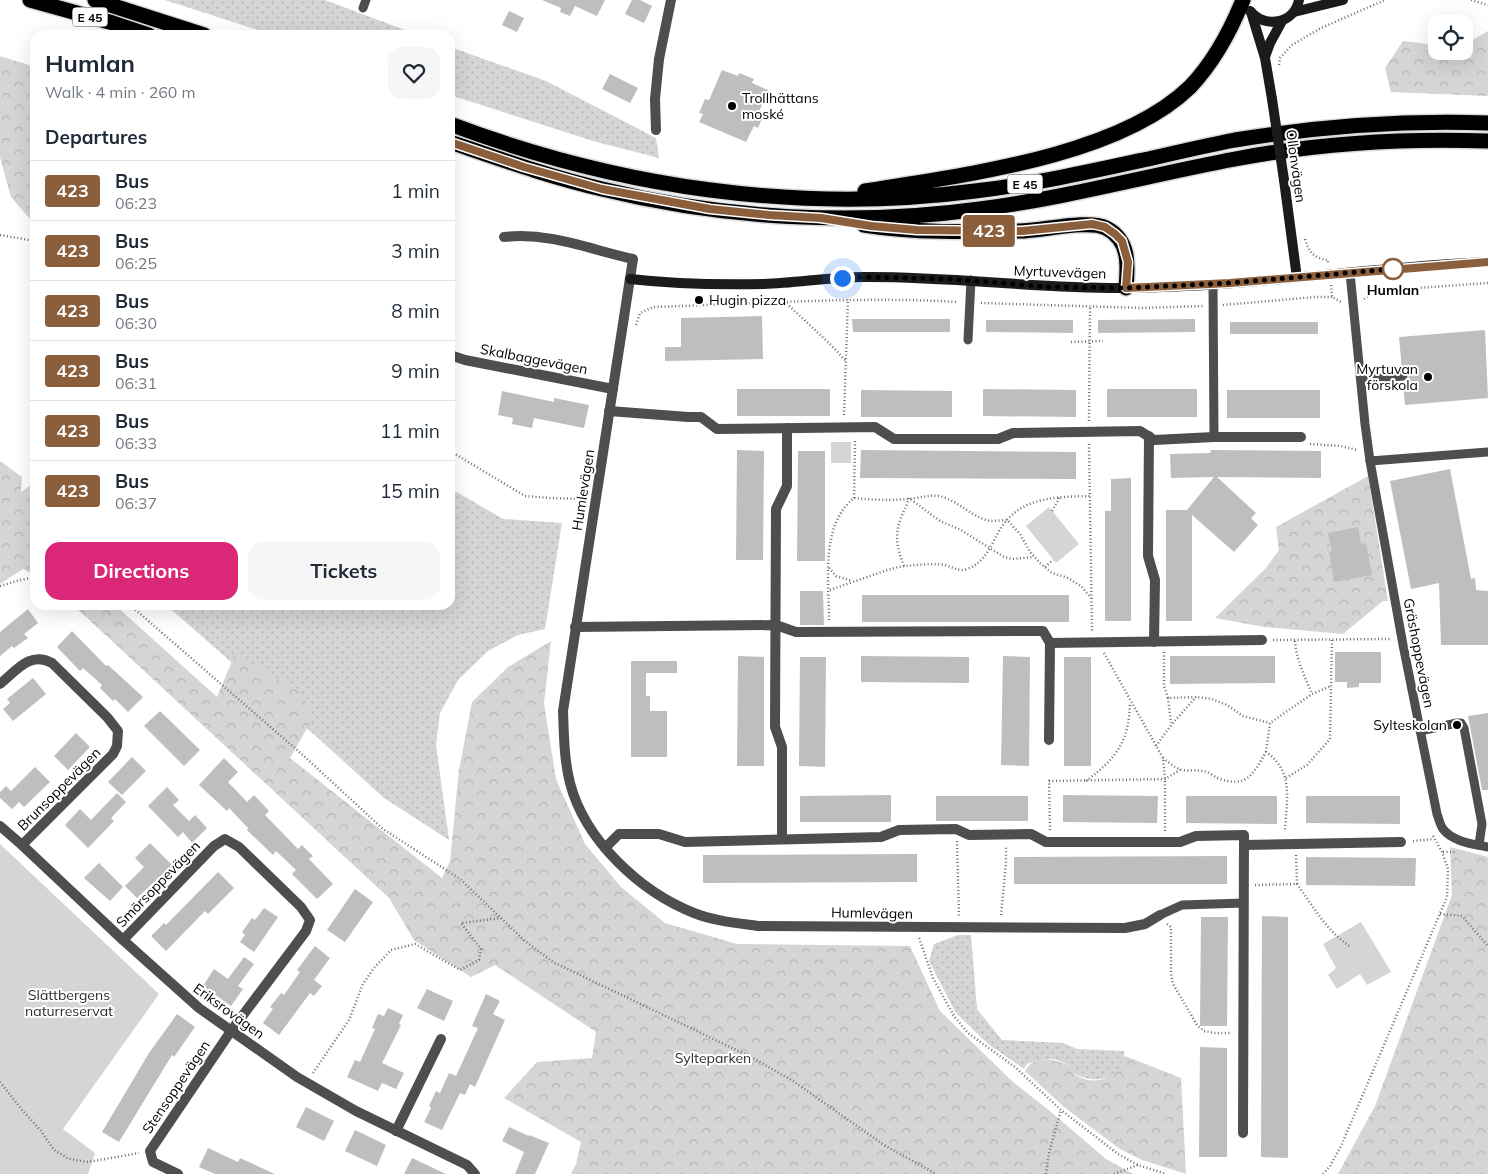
<!DOCTYPE html>
<html lang="en">
<head>
<meta charset="utf-8">
<style>
  body { margin:0; font-family:Mulish,sans-serif; background:#f6f6f7; color:#1f2937; height:100vh; display:flex; flex-direction:column; font-size:19px; white-space:nowrap }
  * { box-sizing:border-box; margin:0 }
  p { font-size:16px; color:#747a83 }
  .icon { flex:none; width:28px; height:28px; fill:none; stroke:currentColor; stroke-width:2; stroke-linecap:round; stroke-linejoin:round }
  .map { position:relative; flex:1; overflow:hidden }
  .side { position:absolute; left:30px; top:30px; width:425px; height:580px; display:flex; flex-direction:column; background:#fff; border-radius:15px; box-shadow:0 5px 20px #0002 }
  .side>* { flex:none }
  .badge { padding:0 10px; border-radius:4px; font-size:18px; line-height:32px }
  .fabs { position:absolute; left:1428px; top:15px; display:grid; gap:10px }
  .fabs a { display:grid; place-items:center; width:45px; height:45px; border-radius:10px; background:#fff; box-shadow:0 5px 20px #0002; font-size:25px }
  .you { position:absolute; width:25px; height:25px; margin:-12px; border:4px solid #fff; border-radius:50%; background:#1a73e8; box-shadow:0 0 0 8px #1a73e833 }
  .map>.badge { position:absolute; translate:-50% -50%; box-shadow:0 0 0 2px #fff }
  h2 { padding:0 15px; font-size:19px; line-height:45px }
  .round { display:grid; place-items:center; flex:none; width:52px; height:52px; border-radius:15px; background:#f6f6f7 }
  .summary { display:flex; align-items:center; justify-content:space-between; height:85px; padding:0 15px }
  h1 { font-size:24px; font-weight:700; line-height:38px }
  .button { display:flex; gap:10px; margin-top:auto; padding:10px 15px }
  .button a { flex:1; height:58px; border-radius:15px; background:#db2777; color:#fff; font-size:20px; font-weight:700; line-height:58px; text-align:center }
  .button a+a { background:#f6f6f7; color:#1f2937 }
  ul { padding:0; list-style:none }
  li { display:flex; align-items:center; gap:15px; height:60px; padding:0 15px; border-top:1px solid #e0e1e3 }
  li div { flex:1 }
  li b { display:block; font-size:19px }
  li em { font-style:normal }
  li .badge { min-width:55px; font-weight:700; text-align:center }
  .map>svg:first-child { display:block }
  .grass { fill:url(#grass-dots) }
  .forest { fill:url(#forest-crowns) }
  .park { fill:#d5d5d5 }
  .building { fill:#bebebe }
  .lines { fill:none; stroke-linecap:round; stroke-linejoin:round }
  .highway-casing { stroke:#dbdbdb; stroke-width:18 }
  .path { stroke:#707070; stroke-width:2.5; stroke-dasharray:1 2.5; stroke-linecap:butt }
  .lane { stroke:#4e4e4e; stroke-width:9 }
  .street { stroke:#4e4e4e; stroke-width:10 }
  .secondary { stroke:#1b1b1b; stroke-width:10 }
  .highway { stroke:#000; stroke-width:15 }
  .secondary-bridge { stroke:#1b1b1b; stroke-width:10 }
  .line-casing { stroke:#fff; stroke-width:11 }
  .line { stroke:#8b5e3c; stroke-width:8 }
  .walk { stroke:#000; stroke-width:5; stroke-dasharray:0 9 }
  .poi-dot { fill:#000; stroke:#fff; stroke-width:2 }
  .stop-dot { fill:#fff; stroke:#8b5e3c; stroke-width:2.5 }
  .labels { text-anchor:middle; dominant-baseline:central; stroke-width:4; stroke-linejoin:round; paint-order:stroke }
  .shield { fill:#fff; stroke:#4c4c4c; stroke-width:1 }
  .shield-label { font-size:12px; font-weight:bold; fill:#000 }
  .poi-label { font-size:14px; fill:#000; stroke:#fff; text-anchor:start }
  .street-label { font-size:14px; fill:#000; stroke:#fff }
  .stop-label { font-size:14px; font-weight:bold; fill:#000; stroke:#fff }
  .park-label { font-size:14px; fill:#2c2c2c; stroke:#fff }
</style>
</head>
<body>
<div class="map">
<svg width="1488" height="1174" viewBox="0 0 1488 1174">
  <defs>
    <pattern id="grass-dots" width="8" height="8" patternUnits="userSpaceOnUse" patternTransform="scale(1.25)"><rect width="8" height="8" fill="#d5d5d5"/><path d="M2 2h.1M6 6h.1" fill="none" stroke="#b5b5b5" stroke-width="1.8" stroke-linecap="round"/></pattern>
    <pattern id="forest-crowns" width="20" height="18" patternUnits="userSpaceOnUse" patternTransform="scale(1.25)"><rect width="20" height="18" fill="#d5d5d5"/><path d="M2 6a3 3 0 1 1 6 0M12 15a3 3 0 1 1 6 0" fill="none" stroke="#b5b5b5"/></pattern>
  </defs>
  <rect width="100%" height="100%" fill="#fff"/>
  <g class="grass">
    <path d="M165,0H325L418,35H273Z"/>
    <path d="M450,47L546,81L656,138L659,158L593,141L450,95Z"/>
    <path d="M450,488L503,519L562,523L545,629L518,635L488,651L458,680L440,713L436,745L449,840L384,798L318,738L166,605H450Z"/>
    <path d="M958,935H971L977,1009L1002,1040L1063,1043L1077,1049L1124,1051C1127,1077 1098,1084 1079,1076C1072,1074 1070,1066 1065,1063C1052,1056 1039,1059 1027,1064L1024,1069L988,1044L956,1013L929,961L934,944Z"/>
  </g>
  <g class="forest">
    <path d="M1488,31V96L1391,92L1385,68L1403,41L1436,45V51H1464V45Z"/>
    <path d="M0,56L35,67V225L11,197L0,157Z"/>
    <path d="M0,461L22,477L21,492L35,482V575L23,569L0,584Z"/>
    <path d="M1368,476L1388,601H1383L1343,634L1265,627L1215,618L1266,568L1279,550L1276,527Z"/>
    <path d="M73,605H115L217,697L235,654L301,693L314,716L290,758L442,878L450,861L459,770L472,702L508,667L551,641L544,703L556,779L585,844L621,887L665,923L737,944L910,946L940,1011L1013,1082L1051,1112L1106,1159L1133,1174H571L576,1164L581,1142L504,1098L537,1062L592,1058L596,1032L495,965L471,977L414,940L389,898Z"/>
    <path d="M1450,847L1488,857V1174H1338L1375,1106L1452,895Z"/>
    <path d="M1125,1056L1181,1078L1186,1174L1142,1160L1120,1149L1064,1107L1025,1071C1033,1058 1043,1058 1056,1061C1059,1062 1064,1062 1067,1065C1071,1068 1073,1074 1077,1076C1099,1087 1117,1077 1125,1056Z"/>
  </g>
  <g class="park">
    <rect x="831" y="442" width="20" height="21"/>
    <path d="M1049,507L1079,544L1056,563L1026,526Z"/>
    <path d="M0,844L159,994L63,1129L95,1153L88,1174H0Z"/>
    <path d="M1361,922L1391,972L1367,985L1360,974L1337,989L1328,975L1336,968L1323,944Z"/>
  </g>
  <g class="building">
    <path d="M542,0H605L597,16L575,6L570,16L560,12L561,8Z"/>
    <path d="M632,0H640L652,6L644,23L625,14Z"/>
    <path d="M509,11L524,18L517,32L502,25Z"/>
    <path d="M722,70L738,76L739,73L754,79L752,83L768,90L759,112L764,114L758,128L754,126L746,142L699,122L703,114L699,113L705,99L709,100Z"/>
    <path d="M610,74L638,88L630,103L602,89Z"/>
    <path d="M762,316L763,359L665,361V347H681V318Z"/>
    <path d="M852,319H950V332H853Z"/>
    <path d="M1195,319V332L1098,333V320Z"/>
    <path d="M986,320H1073V333L986,332Z"/>
    <rect x="1230" y="322" width="88" height="12"/>
    <path d="M1485,330L1488,398L1405,405L1403,382L1407,381L1409,376L1408,372L1402,370L1399,337Z"/>
    <rect x="737" y="389" width="93" height="27"/>
    <path d="M983,389L1076,390V417L983,416Z"/>
    <rect x="1107" y="389" width="90" height="28"/>
    <path d="M861,390L952,391V417H861Z"/>
    <rect x="1227" y="390" width="93" height="28"/>
    <path d="M502,391L554,402V398L589,405L584,428L534,418L532,428L512,424L513,418L498,415Z"/>
    <path d="M737,450L764,451L763,560H736Z"/>
    <path d="M861,450L1076,452V479L860,478Z"/>
    <path d="M1211,450L1321,451V478L1217,477L1256,513L1251,518L1258,525L1234,552L1192,515V621H1166V510H1187L1214,477L1171,478L1170,454L1210,453Z"/>
    <path d="M798,451H825V561H797Z"/>
    <path d="M1450,469L1471,579L1475,578L1476,590L1488,591V645H1441L1439,583L1411,589L1390,481Z"/>
    <path d="M1131,478V621H1105V511H1111V479Z"/>
    <path d="M1358,527L1361,544L1366,543L1372,575L1334,582L1329,552L1332,551L1328,533Z"/>
    <path d="M800,591H823L824,625H800Z"/>
    <rect x="862" y="595" width="207" height="27"/>
    <path d="M28,609L38,623L24,634L28,638L14,648L12,646L0,656V632Z"/>
    <path d="M72,631L106,666L108,665L143,697L128,712L115,699L113,701L100,688L102,685L83,668L80,671L57,647Z"/>
    <path d="M1335,652H1381V683H1359V687L1347,688V682H1335Z"/>
    <path d="M738,656L764,657V766H737Z"/>
    <path d="M861,656L969,657V683L861,682Z"/>
    <path d="M1003,656L1030,657L1029,766L1001,765Z"/>
    <path d="M1170,656H1275V683L1170,684Z"/>
    <path d="M800,657H826L825,767L799,766Z"/>
    <rect x="1064" y="657" width="27" height="109"/>
    <path d="M631,661H677V673H646V696H650V711H667V757H631Z"/>
    <path d="M33,678L46,694L13,721L3,709L10,703L7,699Z"/>
    <path d="M160,711L200,750L184,766L144,726Z"/>
    <path d="M1488,713V790H1482L1468,716Z"/>
    <path d="M76,733L90,747L68,770L54,756Z"/>
    <path d="M132,757L146,771L122,795L108,782Z"/>
    <path d="M224,758L238,772L228,782L247,802L254,795L269,811L265,815L298,849L302,845L313,856L309,859L333,884L317,899L292,874L296,870L276,851L273,855L247,830L248,828L229,808L227,811L199,785Z"/>
    <path d="M35,767L50,782L24,807L19,802L12,809L0,798V792L6,786L11,791Z"/>
    <path d="M167,787L179,800L173,805L189,821L195,815L207,828L192,843L183,832L178,837L148,806Z"/>
    <path d="M117,793L126,802L111,818L114,821L88,848L65,825L80,809L91,820Z"/>
    <path d="M891,795V822H800V796Z"/>
    <path d="M1063,795L1158,796L1157,823L1063,822Z"/>
    <rect x="936" y="796" width="92" height="25"/>
    <path d="M1186,796H1277V824L1186,823Z"/>
    <path d="M1306,796H1400V824L1306,823Z"/>
    <path d="M150,843L172,865L137,898L125,886L144,867L135,858Z"/>
    <path d="M917,854V882L703,883V855Z"/>
    <path d="M1227,856V884H1014V857Z"/>
    <path d="M1306,857L1416,858L1415,886L1306,885Z"/>
    <path d="M99,863L123,887L110,901L84,878Z"/>
    <path d="M218,872L234,888L208,914L205,911L166,951L151,936L164,923L166,925Z"/>
    <path d="M355,889L373,902L345,942L327,930Z"/>
    <path d="M264,908L278,917L254,952L240,942L245,935L242,932L252,918L255,920Z"/>
    <path d="M1262,916L1288,917V1158L1261,1157Z"/>
    <path d="M1201,917H1228L1227,1026H1200Z"/>
    <path d="M315,946L330,958L314,980L322,986L314,996L310,993L279,1035L263,1023L273,1009L270,1007L281,993L284,995L300,972L297,970Z"/>
    <path d="M244,957L254,964L238,986L243,989L231,1006L203,986L214,969L228,979Z"/>
    <path d="M427,989L453,1001L444,1021L417,1008Z"/>
    <path d="M486,994L500,1001L493,1014L505,1020L475,1087L470,1084L465,1095L460,1093L442,1130L424,1122L431,1108L429,1106L436,1091L440,1093L449,1073L456,1076L478,1028L472,1026Z"/>
    <path d="M388,1008L403,1015L399,1024L401,1025L382,1063L404,1073L396,1089L382,1083L378,1091L347,1077L355,1060L360,1062L375,1029L372,1028L378,1014L384,1016Z"/>
    <path d="M177,1014L195,1027L174,1057L172,1055L119,1142L102,1132L149,1053Z"/>
    <path d="M1200,1047L1227,1048V1157H1199Z"/>
    <path d="M306,1107L334,1121L324,1141L296,1127Z"/>
    <path d="M509,1127L529,1136V1135L549,1143L535,1174H515L524,1152L502,1141Z"/>
    <path d="M355,1130L386,1145L377,1166L345,1151Z"/>
    <path d="M208,1148L238,1162L240,1158L275,1174H215L199,1167Z"/>
    <path d="M412,1158L446,1174H404Z"/>
  </g>
  <g class="lines">
    <g class="highway-casing">
      <g id="highway">
        <path d="M30,0L113,23L149,35"/>
        <path d="M95,0L204,35"/>
        <path d="M450,124C617,187 797,214 975,191C1036,184 1097,170 1157,157C1183,151 1209,145 1235,140C1321,126 1401,120 1488,123"/>
        <path d="M450,142C500,159 550,177 602,189C724,219 855,226 980,209C1066,198 1150,175 1235,159C1319,143 1403,138 1488,141"/>
        <path d="M865,191C962,175 1118,157 1190,87C1214,62 1230,32 1243,0"/>
        <path d="M864,225C913,233 970,232 1020,231C1041,231 1089,219 1106,228C1130,240 1128,265 1126,288"/>
      </g>
    </g>
    <g class="path">
      <path d="M1471,0L1488,5"/>
      <path d="M1279,65L1280,58L1292,45L1319,29L1385,0"/>
      <path d="M0,235L35,241"/>
      <path d="M1305,239C1309,252 1313,258 1328,260V263"/>
      <path d="M1331,285L1332,297L1341,302"/>
      <path d="M1364,299L1375,291L1488,283"/>
      <path d="M784,301L831,345L846,361"/>
      <path d="M981,303L1141,308L1203,306"/>
      <path d="M1223,305L1315,297H1332"/>
      <path d="M636,325L640,313L653,307C755,304 856,296 958,302"/>
      <path d="M1071,342L1103,341"/>
      <path d="M844,415L848,299"/>
      <path d="M1089,421L1090,308"/>
      <path d="M1089,444L1092,631"/>
      <path d="M1310,444L1341,446L1357,450"/>
      <path d="M450,451L525,496L551,498L584,499"/>
      <path d="M854,498L855,439"/>
      <path d="M1052,511L1060,497"/>
      <path d="M904,566C898,551 894,537 900,521C902,513 907,507 909,498L940,521L961,530L1004,557L1012,559L1034,557"/>
      <path d="M1045,567L1053,560"/>
      <path d="M829,568L836,576L852,581"/>
      <path d="M0,586L17,581L35,577"/>
      <path d="M830,590C844,585 859,580 873,575C884,571 895,567 906,566C918,565 933,563 945,565C953,567 958,572 967,569C990,561 993,535 1007,520C1028,496 1061,497 1090,496"/>
      <path d="M130,605L304,756L383,829L460,879L525,941L553,962L753,1058L793,1081L884,1145L936,1174"/>
      <path d="M829,620C829,580 820,526 854,498C874,500 896,501 916,498C924,497 930,495 939,496C958,500 972,518 991,521C996,521 1002,520 1007,520L1020,534L1030,552L1040,563L1052,573L1068,578L1081,586L1091,598"/>
      <path d="M1273,640L1390,639"/>
      <path d="M1295,641C1296,659 1305,677 1312,694"/>
      <path d="M1164,652V686L1168,698L1196,697L1212,699L1227,705L1243,716L1270,723"/>
      <path d="M1104,653L1163,758L1165,779V832"/>
      <path d="M1168,698L1171,723"/>
      <path d="M1156,746L1172,724L1196,697"/>
      <path d="M1266,752L1270,723L1312,694L1331,686"/>
      <path d="M1163,758C1168,762 1174,767 1179,769C1187,772 1198,769 1207,772C1210,773 1214,776 1217,778C1247,789 1253,774 1266,752C1295,772 1286,801 1285,832"/>
      <path d="M1286,778L1307,765L1330,739L1332,640"/>
      <path d="M1086,781C1117,758 1129,741 1130,703"/>
      <path d="M1050,830L1049,781L1165,779L1180,770"/>
      <path d="M957,841L959,916"/>
      <path d="M1413,841L1434,839"/>
      <path d="M1443,852H1457"/>
      <path d="M1296,855L1297,884"/>
      <path d="M1255,885L1297,884C1313,906 1327,932 1351,947"/>
      <path d="M1440,914L1462,916L1488,946"/>
      <path d="M1001,915L1006,863V846"/>
      <path d="M1167,924L1171,927V974L1173,984L1197,1025L1204,1031L1215,1033H1232"/>
      <path d="M919,938L933,978L954,1016L968,1033L1015,1067L1061,1110L1118,1154L1138,1165L1166,1174"/>
      <path d="M313,1073L349,1020L363,984L374,968L391,950L415,944L460,970L479,960L481,949L461,923L501,918"/>
      <path d="M0,1082L23,1111L41,1131L54,1150L69,1159L88,1162L139,1153"/>
      <path d="M1046,1174L1049,1153L1061,1110"/>
      <path d="M1114,1174L1138,1165"/>
      <path d="M1323,1174L1330,1166L1341,1146L1447,897L1448,869L1442,852L1432,834"/>
    </g>
    <g class="lane">
      <path d="M363,8L366,0"/>
      <path d="M1350,273L1365,424L1370,461L1403,645L1437,814C1439,819 1440,825 1443,829C1453,842 1473,844 1488,847"/>
      <path d="M1213,284L1214,437"/>
      <path d="M968,340L971,280"/>
      <path d="M1361,380L1403,376"/>
      <path d="M1370,461L1488,452"/>
      <path d="M1420,731L1457,723H1461L1464,728L1482,824L1479,845"/>
      <path d="M1160,915L1182,905L1244,903"/>
    </g>
    <g class="street">
      <path d="M656,130L655,99L659,59L671,0"/>
      <path d="M504,237C550,232 588,249 633,259L563,711C564,736 564,759 570,783C585,841 641,892 694,913C714,921 737,923 758,926L1125,928L1145,924L1160,915"/>
      <path d="M450,355L465,360L613,389"/>
      <path d="M609,411L688,417H701L717,429L875,427L894,439H998L1013,433L1140,431L1154,440L1214,437H1301"/>
      <path d="M1149,436L1148,556L1155,580L1154,642"/>
      <path d="M575,627L776,625L796,632L1043,631L1050,643L1262,640"/>
      <path d="M0,684C17,670 30,651 52,663L107,717L118,731L117,746L113,754L22,845"/>
      <path d="M1049,740L1050,643"/>
      <path d="M0,826L22,845L123,940L199,1008L297,1077L356,1111L467,1165L475,1174"/>
      <path d="M782,839V747L775,727L776,509L787,486V428"/>
      <path d="M1244,845L1401,842"/>
      <path d="M605,848L619,834H659L685,842L881,837L899,830L956,829L969,835L1031,834L1046,842H1180L1196,836L1244,835L1243,1133"/>
      <path d="M123,940L214,846L225,839L239,847L301,907L310,920L306,931L231,1031L150,1151L153,1162L178,1174"/>
      <path d="M396,1131L441,1039"/>
    </g>
    <g class="secondary">
      <path d="M1250,11C1265,29 1294,24 1299,0"/>
      <path d="M1251,12L1265,58L1272,99"/>
      <path d="M1294,12L1343,0"/>
      <path d="M1265,57L1270,43L1282,21"/>
      <path d="M1284,180L1297,278"/>
      <path d="M630,279C674,284 719,285 764,284C797,283 830,277 863,277C951,276 1038,289 1126,288C1226,287 1324,274 1423,266C1445,264 1466,263 1488,262"/>
    </g>
    <use href="#highway" class="highway"/>
    <path class="secondary-bridge" d="M1272,99L1284,180"/>
  </g>
  <g class="lines">
    <g class="line-casing">
      <path id="line" d="M450,142L524,167L602,189L710,209L769,215L821,218L871,226L917,230L1022,231L1092,224L1105,227L1115,234L1122,241L1128,262L1126,288L1230,283L1488,262"/>
    </g>
    <use href="#line" class="line"/>
    <path class="walk" d="M842,278L862,277L951,279L1049,287L1126,288L1230,283L1393,269"/>
  </g>
  <g class="poi-dot">
    <circle cx="732" cy="106" r="5"/>
    <circle cx="699" cy="300" r="5"/>
    <circle cx="1428" cy="377" r="5"/>
    <circle cx="1457" cy="725" r="5"/>
  </g>
  <circle class="stop-dot" cx="1393" cy="269" r="10"/>
  <g class="labels">
    <g class="shield">
      <rect x="72.5" y="7.5" width="35" height="19" rx="4"/>
      <rect x="1007.5" y="174.5" width="35" height="19" rx="4"/>
    </g>
    <g class="shield-label">
      <text x="90" y="17">E 45</text>
      <text x="1025" y="184">E 45</text>
    </g>
    <g class="poi-label">
      <text x="742" y="98">Trollhättans<tspan x="742" dy="16">moské</tspan></text>
      <text x="709" y="300">Hugin pizza</text>
      <text x="1418" y="369" text-anchor="end">Myrtuvan<tspan x="1418" dy="16">förskola</tspan></text>
      <text x="1447" y="725" text-anchor="end">Sylteskolan</text>
    </g>
    <g class="street-label">
      <text transform="translate(1296 166) rotate(82)">Ollonvägen</text>
      <text transform="translate(1060 272) rotate(2)">Myrtuvevägen</text>
      <text transform="translate(534 359) rotate(11)">Skalbaggevägen</text>
      <text transform="translate(583 490) rotate(-81)">Humlevägen</text>
      <text transform="translate(1419 653) rotate(79)">Gräshoppevägen</text>
      <text transform="translate(59 789) rotate(-45)">Brunsoppevägen</text>
      <text transform="translate(158 884) rotate(-46)">Smörsoppevägen</text>
      <text transform="translate(872 913) rotate(1)">Humlevägen</text>
      <text transform="translate(229 1011) rotate(36)">Eriksrovägen</text>
      <text transform="translate(176 1087) rotate(-56)">Stensoppevägen</text>
    </g>
    <g class="stop-label">
      <text x="1393" y="290">Humlan</text>
    </g>
    <g class="park-label">
      <text x="69" y="995">Slättbergens<tspan x="69" dy="16">naturreservat</tspan></text>
      <text x="713" y="1058">Sylteparken</text>
    </g>
  </g>
</svg>
<div class="fabs">
<a><svg class="icon" aria-label="locate" viewBox="0 0 24 24"><circle cx="12" cy="12" r="6"/><path d="M12 2v4M12 18v4M2 12h4M18 12h4"/></svg></a>
</div>
<div class="you" style="left:842px;top:278px"></div>
<b class="badge" style="left:989px;top:231px;background:#8b5e3c;color:#fff">423</b>
<section class="side">
<div class="summary"><div><h1>Humlan</h1><p>Walk · 4 min · 260 m</p></div><a class="round"><svg class="icon" aria-label="heart" viewBox="0 0 24 24"><path d="M12 20l-8-8c-3-5 5-10 8-4 3-6 11-1 8 4z"/></svg></a></div>
<h2>Departures</h2>
<ul>
<li><span class="badge" style="background:#8b5e3c;color:#fff">423</span><div><b>Bus</b><p>06:23</p></div><em>1 min</em></li>
<li><span class="badge" style="background:#8b5e3c;color:#fff">423</span><div><b>Bus</b><p>06:25</p></div><em>3 min</em></li>
<li><span class="badge" style="background:#8b5e3c;color:#fff">423</span><div><b>Bus</b><p>06:30</p></div><em>8 min</em></li>
<li><span class="badge" style="background:#8b5e3c;color:#fff">423</span><div><b>Bus</b><p>06:31</p></div><em>9 min</em></li>
<li><span class="badge" style="background:#8b5e3c;color:#fff">423</span><div><b>Bus</b><p>06:33</p></div><em>11 min</em></li>
<li><span class="badge" style="background:#8b5e3c;color:#fff">423</span><div><b>Bus</b><p>06:37</p></div><em>15 min</em></li>
</ul>
<div class="button"><a>Directions</a><a>Tickets</a></div>
</section>
</div>
</body>
</html>
